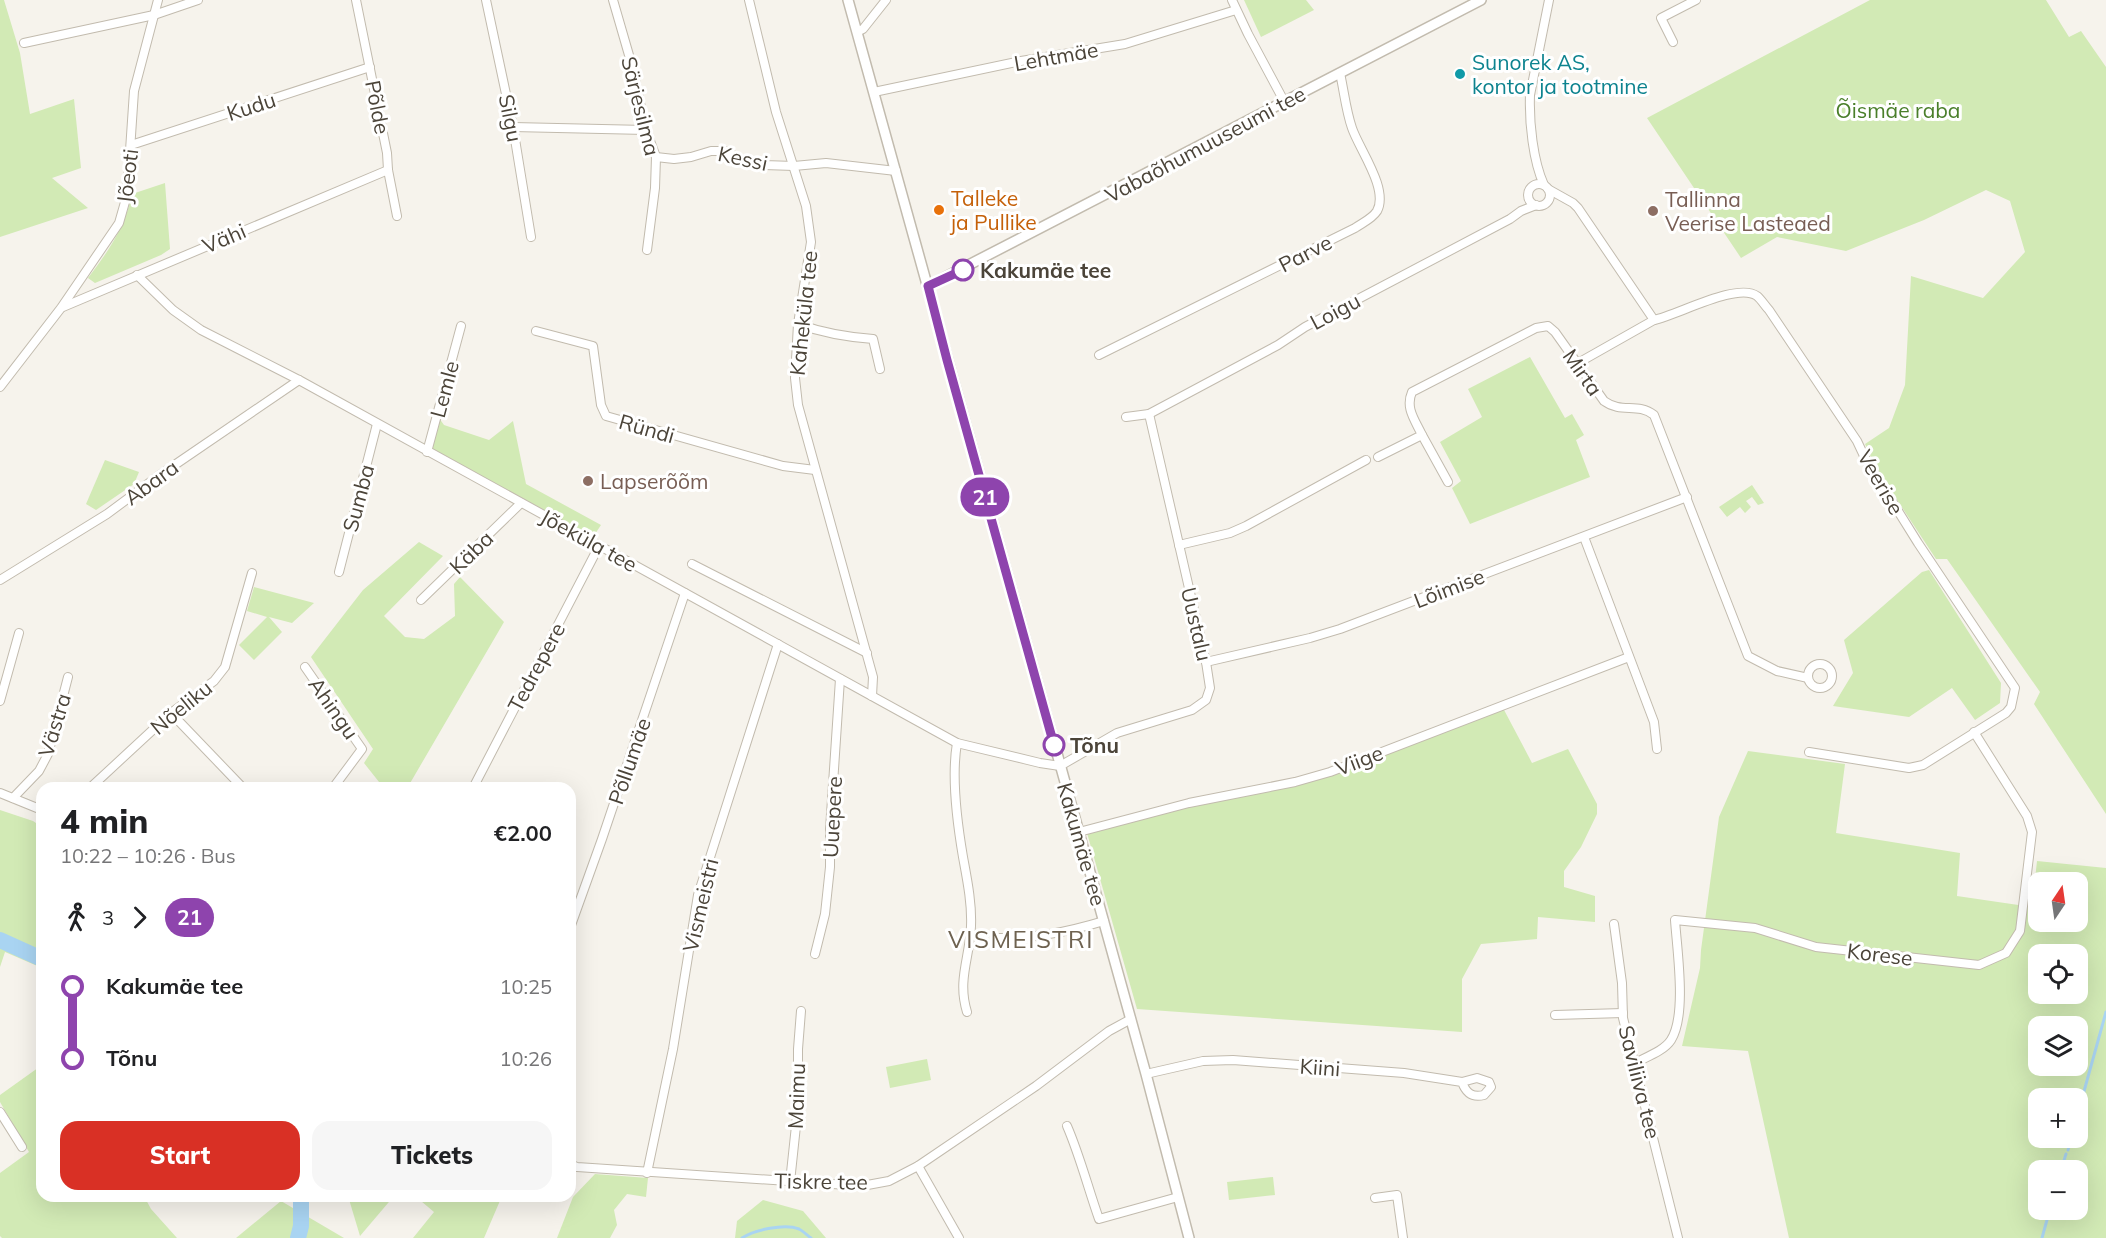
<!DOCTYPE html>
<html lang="en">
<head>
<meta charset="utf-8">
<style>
  body { margin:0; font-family:Mulish,sans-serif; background:#f6f6f6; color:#202124; height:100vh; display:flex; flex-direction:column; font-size:22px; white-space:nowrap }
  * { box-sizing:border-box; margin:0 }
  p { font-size:20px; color:#757577 }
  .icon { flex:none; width:33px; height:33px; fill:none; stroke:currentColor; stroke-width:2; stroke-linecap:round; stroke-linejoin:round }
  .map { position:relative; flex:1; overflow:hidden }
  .sheet { position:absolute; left:36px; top:782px; width:540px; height:420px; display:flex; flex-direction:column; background:#fff; border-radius:18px; box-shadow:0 6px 24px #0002 }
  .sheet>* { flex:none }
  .badge { padding:0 12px; border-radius:20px; font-size:21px; line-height:39px }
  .needle { width:39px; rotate:13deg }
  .buttons { position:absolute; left:2028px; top:872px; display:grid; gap:12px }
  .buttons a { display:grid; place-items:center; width:60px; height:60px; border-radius:12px; background:#fff; box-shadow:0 6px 24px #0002; font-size:30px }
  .map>.badge { position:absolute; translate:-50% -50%; box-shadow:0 0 0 3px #fff }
  .legs { display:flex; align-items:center; gap:9px; height:66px; padding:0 24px; font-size:20px }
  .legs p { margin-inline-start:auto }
  .head { display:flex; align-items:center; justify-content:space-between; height:102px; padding:0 24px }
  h1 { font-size:33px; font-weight:800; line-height:45px }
  .cta { display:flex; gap:12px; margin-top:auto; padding:12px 24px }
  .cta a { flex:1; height:69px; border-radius:18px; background:#d93025; color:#fff; font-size:24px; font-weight:800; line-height:69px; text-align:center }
  .cta a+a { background:#f6f6f6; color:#202124 }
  ul { padding:0 24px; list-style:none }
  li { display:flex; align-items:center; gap:21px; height:72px; font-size:22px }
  li i { display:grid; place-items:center; width:9px; height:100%; margin:0 8px; background:currentColor }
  li i::after { content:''; width:15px; height:15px; margin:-8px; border:4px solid; border-radius:50%; background:#fff }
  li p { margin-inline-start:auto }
  li:first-child i { background:linear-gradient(#0000 50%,currentColor 0) }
  li:last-child i { background:linear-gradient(currentColor 50%,#0000 0) }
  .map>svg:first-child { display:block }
  .green { fill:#d2eab5; fill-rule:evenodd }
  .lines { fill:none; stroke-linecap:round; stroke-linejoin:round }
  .stream { stroke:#a9d4f2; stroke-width:3 }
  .river { stroke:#a9d4f2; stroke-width:16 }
  .minor-casing { stroke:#c2bbae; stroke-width:10 }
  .tertiary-casing { stroke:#c2bbae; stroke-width:12 }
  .minor { stroke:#fff; stroke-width:8 }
  .tertiary { stroke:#fff; stroke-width:9 }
  .line-1-casing { stroke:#fff; stroke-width:14 }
  .line-1 { stroke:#8e44ad; stroke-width:9 }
  .culture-dot { fill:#0f9aa8; stroke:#fff; stroke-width:2 }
  .food-dot { fill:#e8710a; stroke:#fff; stroke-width:2 }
  .education-dot { fill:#8d6e63; stroke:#fff; stroke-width:2 }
  .stop-1-dot { fill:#fff; stroke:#8e44ad; stroke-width:3 }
  .labels { text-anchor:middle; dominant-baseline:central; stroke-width:6; stroke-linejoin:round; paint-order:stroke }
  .street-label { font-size:21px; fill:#4b4439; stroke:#fff }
  .culture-label { font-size:21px; fill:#0d838f; stroke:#fff; text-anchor:start }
  .park-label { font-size:21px; fill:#4a7f2a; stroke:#fff }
  .food-label { font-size:21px; fill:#c56008; stroke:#fff; text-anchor:start }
  .education-label { font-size:21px; fill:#785e54; stroke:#fff; text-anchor:start }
  .stop-label { font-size:21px; font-weight:bold; fill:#4b4439; stroke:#fff; text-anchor:start }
  .quarter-label { font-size:24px; letter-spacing:1.5px; fill:#6e6250; stroke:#fff }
</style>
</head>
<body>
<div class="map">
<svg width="2106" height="1238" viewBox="0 0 2106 1238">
  <rect width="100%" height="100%" fill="#f6f3ec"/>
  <g class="green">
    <path d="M0,0H4L20,53L30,114L74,99L81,168L52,178L88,208L0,237Z"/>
    <path d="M1244,0H1306L1314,10L1261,37Z"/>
    <path d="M1870,0H2046L2069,37L2081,31L2106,67V814L2034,704L2040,692L1947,559H1936L1876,468L1865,444L1889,428L1905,385L1911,276L1983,298L2025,252L2010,201L1986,190L1924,220L1846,251L1777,237L1741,258L1647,118Z"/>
    <path d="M165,183L170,249L161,255L95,283L88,278C108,252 125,227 132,194Z"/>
    <path d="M1530,357L1565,418L1572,414L1584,435L1576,440L1590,477L1470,524L1452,488L1461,481L1440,442L1482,417L1468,389Z"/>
    <path d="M439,418L444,425L489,440L513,421L526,484L601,525L595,534L591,536L433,449L431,447Z"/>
    <path d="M105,460L139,472L134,484L96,510L86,504Z"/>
    <path d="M1752,485L1764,503L1758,505L1752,497L1746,501L1751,507L1745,513L1740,507L1727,517L1719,507Z"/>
    <path d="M419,542L443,556L384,616L405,637L424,639L455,616L454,584L460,577L504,622L409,785L407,787H383L364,763L373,749L311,657L363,590Z"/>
    <path d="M1929,570L2001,683L2000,703L1975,720L1952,688L1909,717L1833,706L1853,673L1844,640L1922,572Z"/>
    <path d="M254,587L314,603L292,623L269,617L282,632L254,660L239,645L267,617L247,611Z"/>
    <path d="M1503,708L1532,763L1568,749L1597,804V814L1581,847L1564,871V887L1595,896V922L1538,917L1537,939L1481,944L1462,979V1032L1137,1009L1087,833L1174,809L1267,791Z"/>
    <path d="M1748,751L1845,764L1836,833L1960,853L1957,896L2032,907L2037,861L2106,868V1238H1789L1748,1051L1682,1046L1700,968L1701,950L1719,817ZM2038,882H2078V921H2038ZM2038,954H2078V993H2038ZM2038,1026H2078V1065H2038ZM2038,1098H2078V1137H2038ZM2038,1170H2078V1209H2038Z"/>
    <path d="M0,810L33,821L42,827V968L5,952L0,967Z"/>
    <path d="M927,1059L931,1080L890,1088L886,1067Z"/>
    <path d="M42,1065V1196H144L151,1209L177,1238H2L0,1236V1173L29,1152L0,1102V1095Z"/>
    <path d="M595,1174L648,1178L646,1197L627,1194L614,1210L617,1225L610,1238H557L573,1197Z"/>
    <path d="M1273,1177L1275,1195L1229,1200L1227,1182Z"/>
    <path d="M348,1196H394L360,1236Z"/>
    <path d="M415,1196H502L484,1238H413L434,1212Z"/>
    <path d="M763,1200L803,1211L826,1238H735L737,1221Z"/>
    <path d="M281,1201L344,1238H236Z"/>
  </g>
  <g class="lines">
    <g class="stream">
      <path d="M2078,1113L2106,1012"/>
      <path d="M2068,1150L2071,1137"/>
      <path d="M2061,1170L2066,1154"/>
      <path d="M742,1238C754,1230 785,1223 799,1229C803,1231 807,1235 811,1238"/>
      <path d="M2042,1238L2050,1209"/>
    </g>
    <g class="river">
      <path d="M0,940L42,959"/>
      <path d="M298,1238L301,1226V1196"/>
    </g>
    <g class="minor-casing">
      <g id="minor">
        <path d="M356,0L387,153L388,170L397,216"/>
        <path d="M486,0L513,127L531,237"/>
        <path d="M613,0L631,62L646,130L656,157L655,188L647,250"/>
        <path d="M749,0L776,112L806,206L811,242L798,324L795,378L798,405L873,677L872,696"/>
        <path d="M1232,0L1248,34L1285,103"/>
        <path d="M857,32L863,29L886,0"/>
        <path d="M1673,42L1661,18L1696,0"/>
        <path d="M24,43L154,15L198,0"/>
        <path d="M874,92L1021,61L1125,44L1236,10"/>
        <path d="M513,127L646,130"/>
        <path d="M131,145L370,67"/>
        <path d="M656,157L674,159L691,157L711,151H725L738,158L764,165L794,166L826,163L896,171"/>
        <circle cx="1539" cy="195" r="11"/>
        <path d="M1544,185C1533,161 1529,122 1530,95L1549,0"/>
        <path d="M1548,189L1573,203L1578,208L1654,320C1678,315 1737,282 1757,296C1761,299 1765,306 1769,310L1857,441L1865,458L1918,543L2015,688L2011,707L2006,713L1923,765L1909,768L1809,752"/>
        <path d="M137,275L173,310L201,330L299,380L957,743L1040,763L1060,766L1117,733L1192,710L1206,700L1210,688L1206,662L1149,414"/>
        <path d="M63,307L388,170"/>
        <path d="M798,324C823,333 846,337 873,339L880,369"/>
        <path d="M536,331L593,346L601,405L606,416L783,466L815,470"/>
        <path d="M1099,355L1355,228C1362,223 1372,219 1377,211C1389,189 1359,149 1352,128C1346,111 1344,91 1340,73"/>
        <path d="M1578,363L1654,320"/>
        <path d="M0,387L61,308L119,223L127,195L134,91L158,0"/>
        <path d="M1126,417L1149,414L1278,345L1305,327L1510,219L1521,211L1536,205"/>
        <path d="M1422,435L1448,482"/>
        <path d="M427,452L461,326"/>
        <path d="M1378,457L1422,435C1415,420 1405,408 1412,392L1536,328L1548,326L1555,332L1604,401C1622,414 1637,402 1654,415L1748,656L1777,671L1808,678"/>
        <path d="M1584,537L1654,722L1657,749"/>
        <path d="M1179,545L1230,533L1246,526L1366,460"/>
        <path d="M692,564L867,653"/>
        <path d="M339,572L377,424"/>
        <path d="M0,580L107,514L157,477L299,380"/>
        <path d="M421,600L521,503"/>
        <path d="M1206,662L1310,638L1340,629L1687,497"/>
        <circle cx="1820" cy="676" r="12"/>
        <path d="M305,667L362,749L333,788"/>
        <path d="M0,701L19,633"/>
        <path d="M171,713L243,788"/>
        <path d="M957,743C951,778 957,822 963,857C967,879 972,903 971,926C970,957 957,980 967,1012"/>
        <path d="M90,788L171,713L214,681L225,667L252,573"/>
        <path d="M473,788L599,546"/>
        <path d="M0,793L42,810"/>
        <path d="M13,798L39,771L48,754L68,677"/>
        <path d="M1079,832L1189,803L1295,782L1330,772L1629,657"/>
        <path d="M1614,924L1622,983L1623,1018L1678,1238"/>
        <path d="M570,928L602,839L685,593"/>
        <path d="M999,938C1037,938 1067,932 1104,921"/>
        <path d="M815,954L825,914L830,867V829L840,679"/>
        <path d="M1555,1015L1623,1013"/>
        <path d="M1635,1063C1646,1057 1664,1051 1671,1040C1687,1015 1677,950 1675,920L1755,928L1816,947L1979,965L2006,953L2020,931L2032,832L2027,816L1974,732"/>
        <path d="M1146,1074L1203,1061L1233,1060L1404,1073L1462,1082L1477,1078L1489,1082L1491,1087L1484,1095C1472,1098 1466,1093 1462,1082"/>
        <path d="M0,1112L22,1147"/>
        <path d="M1067,1126C1080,1156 1088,1188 1099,1219L1178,1197"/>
        <path d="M570,1164L577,1167L862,1186L889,1181L918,1166L1036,1086L1109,1031L1131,1019"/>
        <path d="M918,1166L959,1238"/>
        <path d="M647,1173L673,1049L698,895L778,644"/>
        <path d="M790,1182L798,1107V1049L801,1011"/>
        <path d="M1375,1198L1397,1195L1403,1238"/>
      </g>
    </g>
    <g class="tertiary-casing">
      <g id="tertiary">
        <path d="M848,0L1146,1074L1189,1238"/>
        <path d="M928,286L1481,0"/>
      </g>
    </g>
    <use href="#minor" class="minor"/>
    <use href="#tertiary" class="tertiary"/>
  </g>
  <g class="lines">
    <g class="line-1-casing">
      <path id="line-1" d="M963,270L928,286L947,360L1054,745"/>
    </g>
    <use href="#line-1" class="line-1"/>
  </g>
  <circle class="culture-dot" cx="1460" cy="74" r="6"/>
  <circle class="food-dot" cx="939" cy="210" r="6"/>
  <g class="education-dot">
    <circle cx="1653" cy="211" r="6"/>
    <circle cx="588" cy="481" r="6"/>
  </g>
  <g class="stop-1-dot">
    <circle cx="963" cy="270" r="10"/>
    <circle cx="1054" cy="745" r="10"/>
  </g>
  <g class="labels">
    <g class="street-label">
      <text transform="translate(1056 56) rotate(-10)">Lehtmäe</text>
      <text transform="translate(251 106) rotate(-18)">Kudu</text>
      <text transform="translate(641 106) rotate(76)">Särjesilma</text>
      <text transform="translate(378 107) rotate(79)">Põlde</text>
      <text transform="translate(511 118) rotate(79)">Silgu</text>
      <text transform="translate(1205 144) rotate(-28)">Vabaõhumuuseumi tee</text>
      <text transform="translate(743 158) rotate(12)">Kessi</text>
      <text transform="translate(127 176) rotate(-83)">Jõeoti</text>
      <text transform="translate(224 238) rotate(-23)">Vähi</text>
      <text transform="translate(1305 253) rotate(-27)">Parve</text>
      <text transform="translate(1335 311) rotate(-28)">Loigu</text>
      <text transform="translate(803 313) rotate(-84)">Kaheküla tee</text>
      <text transform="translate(1583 372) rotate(55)">Mirta</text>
      <text transform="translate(444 389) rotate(-75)">Lemle</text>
      <text transform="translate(647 428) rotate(16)">Ründi</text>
      <text transform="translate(151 482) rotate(-36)">Abara</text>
      <text transform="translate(1881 482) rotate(60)">Veerise</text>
      <text transform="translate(358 498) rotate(-75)">Sumba</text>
      <text transform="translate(589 540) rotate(29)">Jõeküla tee</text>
      <text transform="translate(471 552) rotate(-44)">Käba</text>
      <text transform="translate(1449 588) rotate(-21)">Lõimise</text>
      <text transform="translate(1197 624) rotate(77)">Uustalu</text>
      <text transform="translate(536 667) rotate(-62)">Tedrepere</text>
      <text transform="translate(181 707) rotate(-39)">Nõeliku</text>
      <text transform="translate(334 708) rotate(55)">Ahingu</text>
      <text transform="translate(54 725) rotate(-73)">Västra</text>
      <text transform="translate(1359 760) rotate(-21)">Viige</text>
      <text transform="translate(629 761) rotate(-71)">Põllumäe</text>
      <text transform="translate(832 817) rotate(-87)">Uuepere</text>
      <text transform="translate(1082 844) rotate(74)">Kakumäe tee</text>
      <text transform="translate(700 905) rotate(-77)">Vismeistri</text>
      <text transform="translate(1880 954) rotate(7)">Korese</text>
      <text transform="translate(1320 1067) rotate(4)">Kiini</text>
      <text transform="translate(1640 1082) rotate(76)">Saviliiva tee</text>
      <text transform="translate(796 1096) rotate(-88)">Maimu</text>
      <text transform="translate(821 1181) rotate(1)">Tiskre tee</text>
    </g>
    <g class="culture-label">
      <text x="1472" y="62">Sunorek AS,<tspan x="1472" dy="24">kontor ja tootmine</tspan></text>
    </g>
    <g class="park-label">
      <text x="1898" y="110">Õismäe raba</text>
    </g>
    <g class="food-label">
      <text x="951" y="198">Talleke<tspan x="951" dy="24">ja Pullike</tspan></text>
    </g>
    <g class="education-label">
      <text x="1665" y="199">Tallinna<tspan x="1665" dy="24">Veerise Lasteaed</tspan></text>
      <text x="600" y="481">Lapserõõm</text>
    </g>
    <g class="stop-label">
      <text x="980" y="270">Kakumäe tee</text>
      <text x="1070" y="745">Tõnu</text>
    </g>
    <g class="quarter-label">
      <text x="1021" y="939">VISMEISTRI</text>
    </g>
  </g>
</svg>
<div class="buttons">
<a><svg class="needle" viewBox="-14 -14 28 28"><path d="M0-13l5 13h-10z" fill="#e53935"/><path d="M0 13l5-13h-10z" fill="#757577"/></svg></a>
<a><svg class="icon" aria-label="locate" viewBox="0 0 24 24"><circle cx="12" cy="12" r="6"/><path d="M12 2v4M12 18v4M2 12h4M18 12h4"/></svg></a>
<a><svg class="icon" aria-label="layers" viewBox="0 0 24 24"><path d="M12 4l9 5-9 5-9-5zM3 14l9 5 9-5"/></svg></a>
<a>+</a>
<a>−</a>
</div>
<b class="badge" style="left:985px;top:497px;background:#8e44ad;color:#fff">21</b>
<section class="sheet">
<div class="head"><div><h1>4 min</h1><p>10:22 – 10:26 · Bus</p></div><b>€2.00</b></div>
<div class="legs"><svg class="icon" aria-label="walk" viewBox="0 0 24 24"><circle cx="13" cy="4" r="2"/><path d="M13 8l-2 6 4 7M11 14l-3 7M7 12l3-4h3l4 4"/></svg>3<svg class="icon" aria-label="forward" viewBox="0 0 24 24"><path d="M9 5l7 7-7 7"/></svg><b class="badge" style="background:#8e44ad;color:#fff">21</b></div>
<ul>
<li><i style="color:#8e44ad"></i><b>Kakumäe tee</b><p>10:25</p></li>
<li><i style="color:#8e44ad"></i><b>Tõnu</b><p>10:26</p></li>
</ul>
<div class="cta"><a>Start</a><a>Tickets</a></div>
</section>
</div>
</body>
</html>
